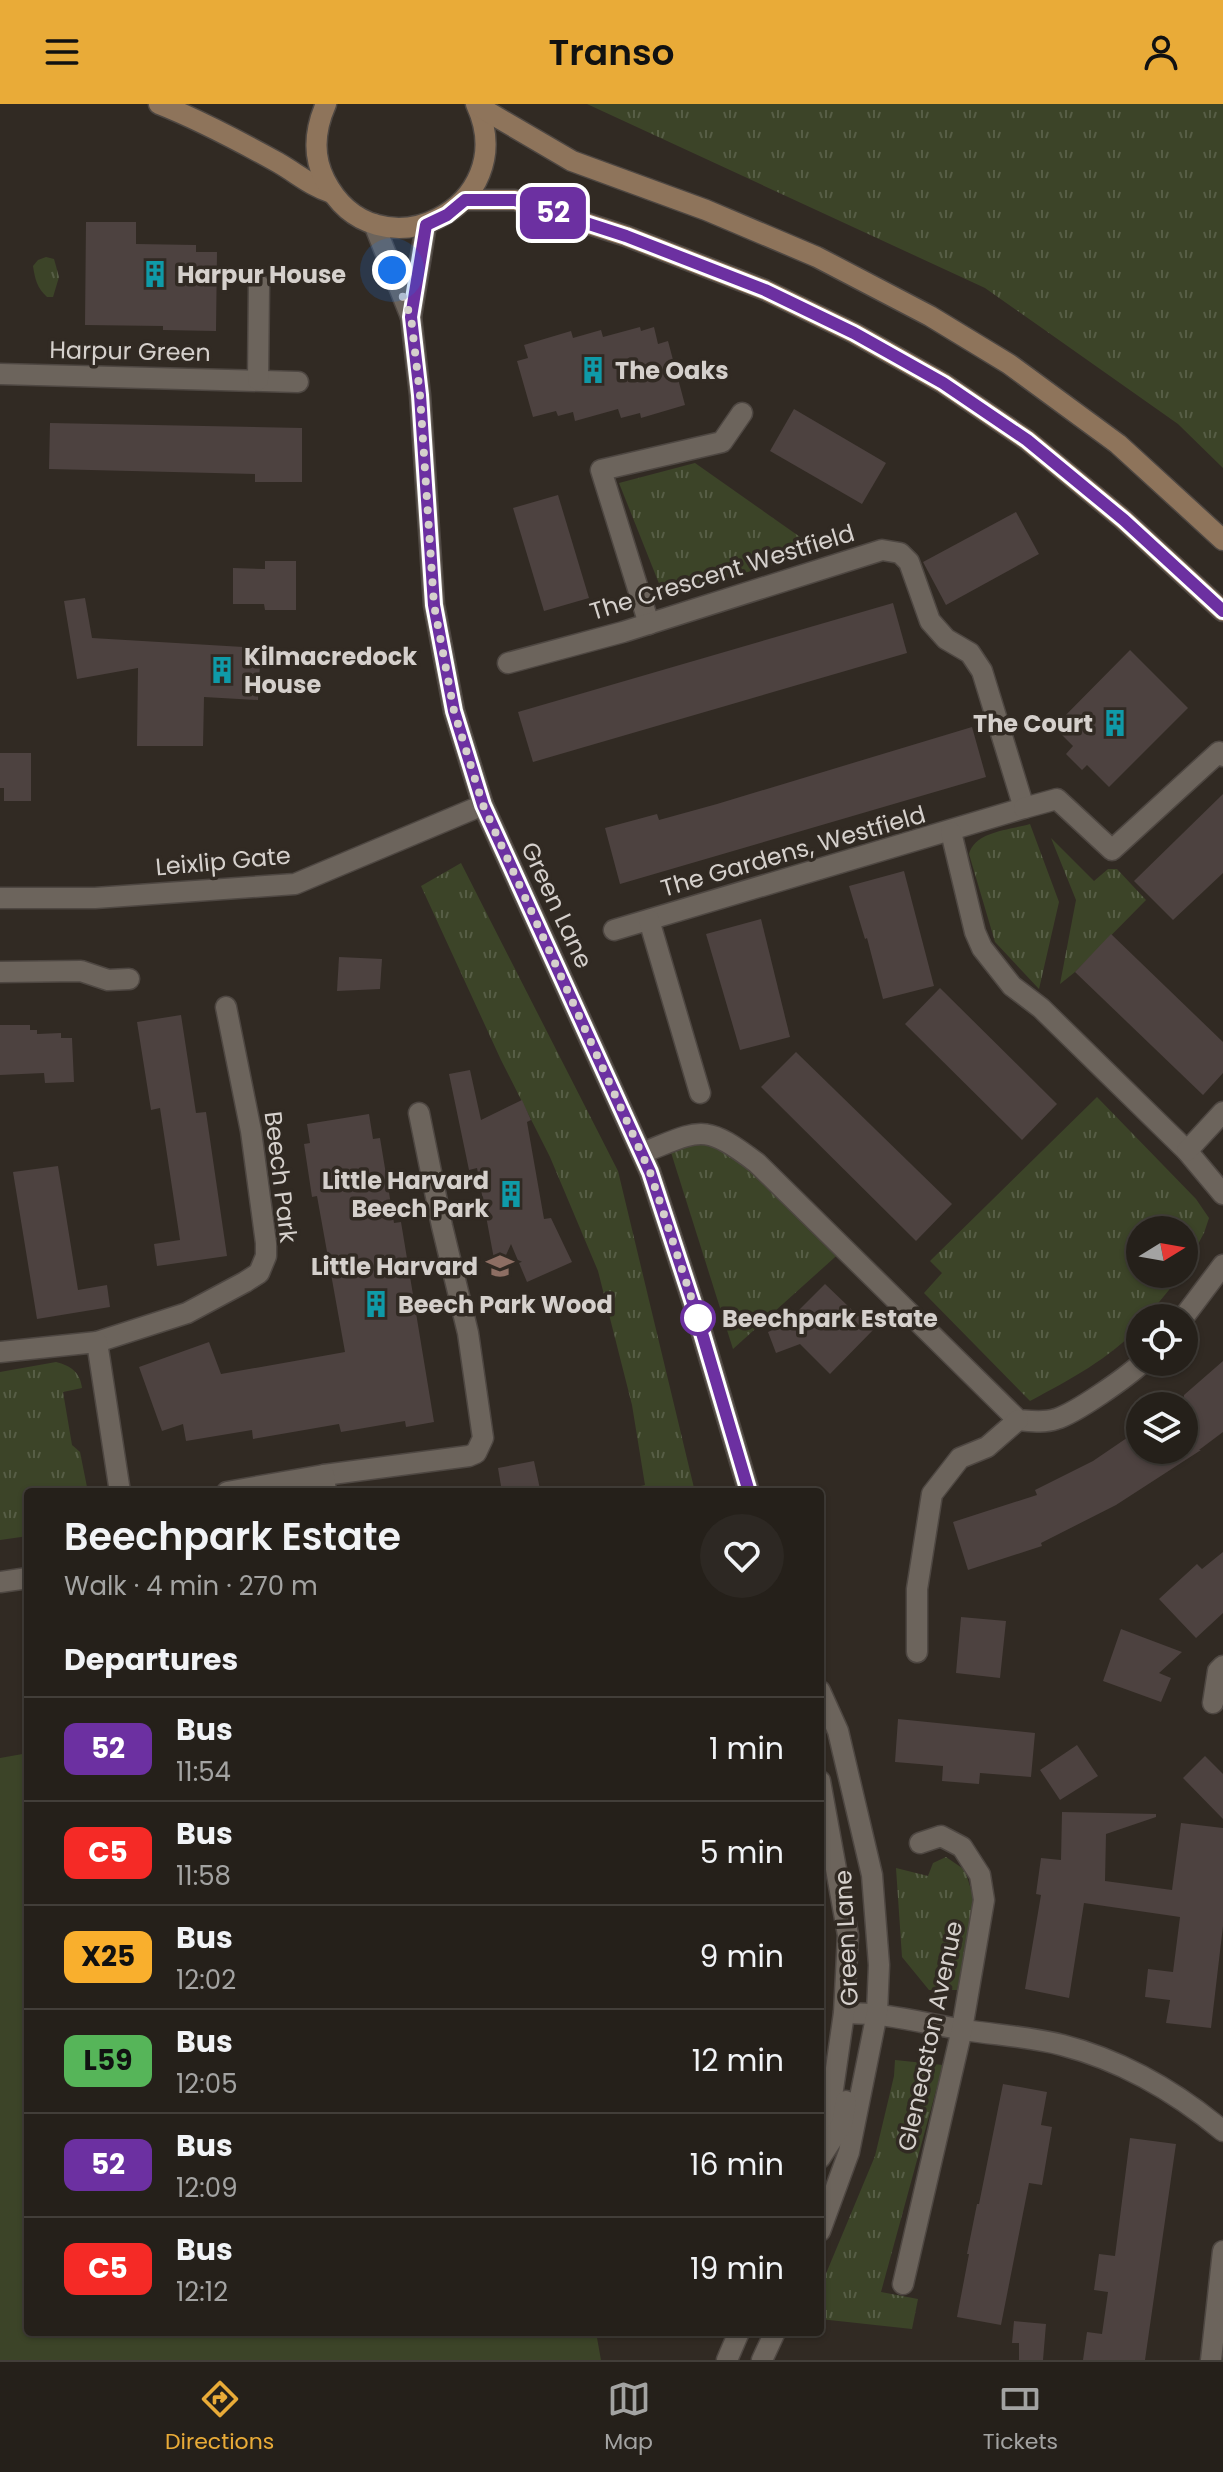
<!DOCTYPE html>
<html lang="en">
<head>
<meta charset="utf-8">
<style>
  body { margin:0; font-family:Poppins,sans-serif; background:#2d2823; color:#f1f3f6; height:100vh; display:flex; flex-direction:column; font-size:30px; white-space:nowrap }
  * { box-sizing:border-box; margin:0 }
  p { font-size:26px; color:#a3a3a2 }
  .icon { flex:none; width:44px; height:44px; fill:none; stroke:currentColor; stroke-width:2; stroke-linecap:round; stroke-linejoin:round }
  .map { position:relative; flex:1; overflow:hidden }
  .sheet { position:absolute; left:24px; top:1384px; width:800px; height:848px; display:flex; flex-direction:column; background:#25201a; border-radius:8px; box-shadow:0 2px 6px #0004,0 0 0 2px #423e39 }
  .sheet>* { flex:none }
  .badge { padding:0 16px; border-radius:12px; font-size:28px; line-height:52px }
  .needle { width:52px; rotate:79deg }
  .tools { position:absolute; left:1126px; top:1112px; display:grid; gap:16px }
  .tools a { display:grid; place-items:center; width:72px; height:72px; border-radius:50%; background:#25201a; box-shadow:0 2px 6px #0004,0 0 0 2px #423e39; font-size:40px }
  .you { position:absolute; width:40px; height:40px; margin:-20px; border:6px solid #fff; border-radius:50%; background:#1a73e8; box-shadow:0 0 0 12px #1a73e833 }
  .map>.badge { position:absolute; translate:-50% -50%; box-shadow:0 0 0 4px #fff }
  h2 { padding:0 40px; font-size:30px; line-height:72px }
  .round { display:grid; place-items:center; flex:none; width:84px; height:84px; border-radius:42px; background:#2d2823 }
  .overview { display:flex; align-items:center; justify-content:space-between; height:136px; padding:0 40px }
  h1 { font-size:38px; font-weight:600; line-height:60px }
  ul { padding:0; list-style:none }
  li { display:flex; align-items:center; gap:24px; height:104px; padding:0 40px; border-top:2px solid #423e39 }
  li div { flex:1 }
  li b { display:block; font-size:30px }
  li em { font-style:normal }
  li .badge { min-width:88px; font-weight:700; text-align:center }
  header { display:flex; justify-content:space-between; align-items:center; height:104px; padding:0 40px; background:#e9ab38; color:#111; font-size:36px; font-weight:600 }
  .tabs { display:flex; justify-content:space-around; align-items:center; height:112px; border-top:2px solid #423e39; background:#25201a; font-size:22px; color:#a3a3a2 }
  .tabs a { display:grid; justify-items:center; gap:4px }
  .tabs .on { color:#e9ab38 }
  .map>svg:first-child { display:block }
  .grass { fill:url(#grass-tufts) }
  .garden { fill:#3c4428 }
  .building { fill:#4d4240 }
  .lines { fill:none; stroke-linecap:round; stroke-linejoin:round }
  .minor-casing { stroke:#4e4742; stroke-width:23 }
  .tertiary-casing { stroke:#4e4742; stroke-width:23 }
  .secondary-casing { stroke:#4e4742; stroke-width:23 }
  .minor { stroke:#6c645c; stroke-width:20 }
  .tertiary { stroke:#6c645c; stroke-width:20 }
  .secondary { stroke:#8e745b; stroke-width:20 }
  .line-casing { stroke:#fff; stroke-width:18 }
  .line { stroke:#6c30a1; stroke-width:12 }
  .walk { stroke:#d5d0cc; stroke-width:8; stroke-dasharray:0 14.4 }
  .stop-dot { fill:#fff; stroke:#6c30a1; stroke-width:4 }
  .labels { text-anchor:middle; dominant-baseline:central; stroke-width:7; stroke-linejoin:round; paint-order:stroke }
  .poi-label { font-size:24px; font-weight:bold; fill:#d5d0cc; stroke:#312a23; text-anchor:start }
  .street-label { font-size:24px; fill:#d5d0cc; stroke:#312a23 }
  .stop-label { font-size:24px; font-weight:bold; fill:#d5d0cc; stroke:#312a23; text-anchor:start }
</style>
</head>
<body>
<header><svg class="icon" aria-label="menu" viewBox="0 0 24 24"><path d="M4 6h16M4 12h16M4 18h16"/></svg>Transo<svg class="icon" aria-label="person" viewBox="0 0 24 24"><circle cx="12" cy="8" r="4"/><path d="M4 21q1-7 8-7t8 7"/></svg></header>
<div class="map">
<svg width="1223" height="2256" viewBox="0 0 1223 2256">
  <defs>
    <pattern id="grass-tufts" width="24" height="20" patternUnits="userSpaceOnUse" patternTransform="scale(2)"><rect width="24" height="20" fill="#3c4428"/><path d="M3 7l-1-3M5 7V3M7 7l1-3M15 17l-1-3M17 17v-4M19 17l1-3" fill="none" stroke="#575e46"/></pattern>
  </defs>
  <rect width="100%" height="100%" fill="#312a23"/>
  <g class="grass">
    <path d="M587,0H1223V364L1178,320L985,184Z"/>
    <path d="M46,153L54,155L59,173L53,193H47C37,184 35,175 33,162L38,156Z"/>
    <path d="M695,359L820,447L664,492L619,379Z"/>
    <path d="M1030,720L1059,798L1039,885L995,838L969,750C975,727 1010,726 1030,720Z"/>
    <path d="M1051,734L1094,777L1108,765H1117L1146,796L1075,868L1060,880L1076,796Z"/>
    <path d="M461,759L618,1067L695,1388H614L645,1381L632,1301L598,1167L550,1053L501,956L421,782Z"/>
    <path d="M1097,993L1196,1095L1209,1114L1204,1129L1184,1166V1126H1140V1170H1182L1146,1214H1140V1222C1109,1255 1071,1275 1030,1297L924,1189L942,1169L930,1157Z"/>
    <path d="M668,1039H730L844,1145L733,1245Z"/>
    <path d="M56,1258C71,1262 80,1268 82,1284L63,1288L72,1341L80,1348L88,1388H28V1432L0,1436V1268Z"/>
    <path d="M946,1753L965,1766L976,1802L957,1886H929L902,1853L896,1764L928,1772L933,1759Z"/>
    <path d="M895,1956L943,1961L881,2188L918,2195L912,2225L820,2215V2184L875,2052L894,1972Z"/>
  </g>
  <path class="garden" d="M28,1649V2228H596L601,2256H0V1654Z"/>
  <g class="building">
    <path d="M86,118H136V140L196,141V148H217L216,227L163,226V222L85,221Z"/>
    <path d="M640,223L641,227L654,223L658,240L668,237L685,301L641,314L640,309L621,314L618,305L575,317L573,308L558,312L556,307L533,313L517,257L528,254L524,241L571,227L573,234L601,226L603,233Z"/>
    <path d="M794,305L886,359L862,400L770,347Z"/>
    <path d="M50,319L302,324V378H255V370L49,365Z"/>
    <path d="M558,391L589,494L544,507L513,404Z"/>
    <path d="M1016,408L1039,450L946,501L923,458Z"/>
    <path d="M265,457H296V506H265L264,500H233V464L265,465Z"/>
    <path d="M85,494L92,534L261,544L258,596L204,593L203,642H137L138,564L77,575L64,497Z"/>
    <path d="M893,499L907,549L533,658L518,608Z"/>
    <path d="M1130,546L1188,604L1109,683L1087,661L1082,666L1066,650L1073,642L1054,623Z"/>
    <path d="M972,623L986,673L620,780L605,724L657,710L659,716L717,700Z"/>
    <path d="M0,649H31V697H4V684H0Z"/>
    <path d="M1223,690V769L1173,816L1134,777Z"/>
    <path d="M904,767L934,882L883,895L867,834L865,835L849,782Z"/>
    <path d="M761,815L790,933L740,946L706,830Z"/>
    <path d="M1111,830L1223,938V969L1203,991L1075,868Z"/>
    <path d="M339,853L382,855L380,885L337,887Z"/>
    <path d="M940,884L1057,1000L1022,1036L905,920Z"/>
    <path d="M181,911L196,1009L206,1008L227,1152L157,1162L154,1140L180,1136L160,1004L151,1006L137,918Z"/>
    <path d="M0,921H30V926H37V930L61,929V934H72L74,978L45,979L44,969L0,971Z"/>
    <path d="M796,948L952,1100L916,1137L761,983Z"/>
    <path d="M470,966L481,1016L522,996L531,1016L527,1018L544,1115L551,1114L572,1158L527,1178L511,1140L497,1171L477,1064L469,1066L449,970Z"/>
    <path d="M369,1010L373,1035L380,1034L394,1119L401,1118L434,1318L406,1323L405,1317L341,1328L339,1320L253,1335L252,1326L186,1337L183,1320L162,1327L139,1263L209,1238L221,1270L345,1248L317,1092L312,1093L304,1040L310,1039L307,1020Z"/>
    <path d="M58,1062L78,1186L107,1181L110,1203L37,1215L13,1068Z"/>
    <path d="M825,1180L873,1226L830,1270L800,1240L776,1249L768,1228L784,1221Z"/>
    <path d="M1223,1257V1328L1199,1346H1201L1116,1401L1041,1439L1042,1442L968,1466L953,1418L1037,1391L1035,1386L1093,1357L1140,1325V1346H1184V1291Z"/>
    <path d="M534,1357L540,1385L502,1388L498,1364Z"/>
    <path d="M1223,1448V1509L1196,1534L1159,1495L1197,1460L1202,1465Z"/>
    <path d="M961,1513L1006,1517L1000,1574L956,1569Z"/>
    <path d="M1121,1525L1182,1548L1159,1569L1171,1574L1161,1598L1103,1577Z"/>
    <path d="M898,1615L1035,1629L1031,1673L980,1669L979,1680L942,1677L943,1662L895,1658Z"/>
    <path d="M1077,1641L1098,1672L1060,1696L1040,1666Z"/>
    <path d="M1205,1652L1223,1670V1715L1183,1674Z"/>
    <path d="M1062,1708L1156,1710V1713L1106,1730L1105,1777L1172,1786L1181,1719L1223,1724V1822L1211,1924L1166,1919L1170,1896L1145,1893L1148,1865L1173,1868L1180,1813L1084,1799L1069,1894L1025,1885L1041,1791L1036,1790L1041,1754L1061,1756Z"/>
    <path d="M1003,1980L1047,1988L1041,2021L1052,2023L1042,2081L1029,2079L1001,2221L957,2213L969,2150H967L977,2100H979Z"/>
    <path d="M1130,2034L1176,2040L1145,2256H1083L1087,2228L1102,2230L1108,2188L1094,2186L1099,2150L1115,2152Z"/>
    <path d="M1014,2217L1046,2220L1043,2256H1019V2239H1012Z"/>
  </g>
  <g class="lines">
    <g class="minor-casing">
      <g id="minor">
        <path d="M0,270L298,278"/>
        <path d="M258,276L259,181"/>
        <path d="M649,520L601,366L722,338L742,309"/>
        <path d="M508,559L623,528L882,446L900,449L909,458L930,517L946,535L970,549L982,567L1024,704L614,826"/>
        <path d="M1024,704L1057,695L1112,746L1219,648L1223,652"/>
        <path d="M951,728L975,828L982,844L1012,882L1041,904L1187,1047L1223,1090"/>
        <path d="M0,794H95L295,780L483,701"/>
        <path d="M649,816L700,989"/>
        <path d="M0,868L81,867L108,876L129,875"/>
        <path d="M1187,1047L1223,1008"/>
        <path d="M642,1049C701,1026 703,1018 757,1059L1018,1316C1031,1317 1044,1319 1056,1315C1076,1309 1127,1273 1143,1258"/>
        <path d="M1183,1214L1223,1161"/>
        <path d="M97,1238L187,1209L245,1178L259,1169L266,1152V1139L251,1027L226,903"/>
        <path d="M0,1248L97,1238L120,1388"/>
        <path d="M324,1371L469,1352L476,1349L483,1334L468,1229L442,1122L419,1009"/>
        <path d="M227,1388L324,1371L326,1388"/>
        <path d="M0,1478L28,1474"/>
        <path d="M917,1548V1485L932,1390L960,1354L987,1343L1018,1316"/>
        <path d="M1213,1599L1218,1567L1223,1562"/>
        <path d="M844,1909C890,1909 921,1919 965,1926C997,1931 1031,1933 1062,1941C1124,1957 1175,1987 1223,2027"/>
        <path d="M903,2180L962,1925L984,1796L980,1771L962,1743L941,1732L920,1739"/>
        <path d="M1211,2256L1223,2147"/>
      </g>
    </g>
    <g class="tertiary-casing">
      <g id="tertiary">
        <path d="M374,120L411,213"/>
        <path d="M426,121L411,213L420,291L434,501L454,607L483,701L650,1068L694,1202L749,1388"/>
        <path d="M820,1587L838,1627L872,1771L879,1861L877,1909L849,2048L820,2127"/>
        <path d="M820,1677L848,1831L844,1909L831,1999L820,2032"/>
        <path d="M820,2054L842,2020L846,1997"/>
        <path d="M727,2256L739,2228"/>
        <path d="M762,2256L775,2228"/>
      </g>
    </g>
    <g class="secondary-casing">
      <g id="secondary">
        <path d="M159,0C200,16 239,37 277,58C298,70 309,81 332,89"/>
        <path d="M326,0C315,25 312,51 325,76C376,176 524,104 476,0"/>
        <path d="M478,2L572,57L706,106L817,153L930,212L1009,260L1118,340L1223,436"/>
        <path d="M465,96H515L626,132L765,186L854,229L943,279L1027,336L1124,416L1223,507"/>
      </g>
    </g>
    <use href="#minor" class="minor"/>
    <use href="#tertiary" class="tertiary"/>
    <use href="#secondary" class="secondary"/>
  </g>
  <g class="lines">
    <g class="line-casing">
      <path id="line" d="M749,1388L694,1202L650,1068L483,701L454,607L434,501L420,291L411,213L426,121L447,111L465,96H515L626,132L765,186L854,229L943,279L1027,336L1124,416L1223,507"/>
    </g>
    <use href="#line" class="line"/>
    <path class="walk" d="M392,166L411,213L420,291L434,501L454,607L483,701L650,1068L698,1214"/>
  </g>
  <defs>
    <g id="building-bare" transform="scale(2.16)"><path d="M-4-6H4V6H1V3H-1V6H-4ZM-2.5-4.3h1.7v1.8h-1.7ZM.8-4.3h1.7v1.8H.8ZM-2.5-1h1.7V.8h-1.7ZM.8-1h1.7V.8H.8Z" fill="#0f9aa8" stroke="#312a23" stroke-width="2.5" paint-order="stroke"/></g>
    <g id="school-bare" transform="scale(2.16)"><path d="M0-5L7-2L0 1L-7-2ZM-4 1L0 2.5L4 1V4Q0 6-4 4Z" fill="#8d6e63" stroke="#312a23" stroke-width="2.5" paint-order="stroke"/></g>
  </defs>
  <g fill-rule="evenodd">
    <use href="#building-bare" x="155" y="170"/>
    <use href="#building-bare" x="593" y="266"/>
    <use href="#building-bare" x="222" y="566"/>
    <use href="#building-bare" x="1115" y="619"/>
    <use href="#building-bare" x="511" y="1090"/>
    <use href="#school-bare" x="500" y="1162"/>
    <use href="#building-bare" x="376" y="1200"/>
  </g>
  <circle class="stop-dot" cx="698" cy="1214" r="16"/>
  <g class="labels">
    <g class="poi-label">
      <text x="177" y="170">Harpur House</text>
      <text x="615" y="266">The Oaks</text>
      <text x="244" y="552">Kilmacredock<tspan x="244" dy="28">House</tspan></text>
      <text x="1093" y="619" text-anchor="end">The Court</text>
      <text x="489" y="1076" text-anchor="end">Little Harvard<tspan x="489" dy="28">Beech Park</tspan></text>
      <text x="478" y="1162" text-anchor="end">Little Harvard</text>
      <text x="398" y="1200">Beech Park Wood</text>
    </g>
    <g class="street-label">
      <text transform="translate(130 247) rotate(1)">Harpur Green</text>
      <text transform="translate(722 468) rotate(-17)">The Crescent Westfield</text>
      <text transform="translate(793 747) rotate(-16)">The Gardens, Westfield</text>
      <text transform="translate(223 757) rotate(-5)">Leixlip Gate</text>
      <text transform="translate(557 801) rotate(65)">Green Lane</text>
      <text transform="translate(281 1073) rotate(83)">Beech Park</text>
      <text transform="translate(846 1834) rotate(-93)">Green Lane</text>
      <text transform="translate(930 1932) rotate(-78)">Gleneaston Avenue</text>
    </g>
    <g class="stop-label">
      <text x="722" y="1214">Beechpark Estate</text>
    </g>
  </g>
</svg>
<div class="tools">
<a><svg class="needle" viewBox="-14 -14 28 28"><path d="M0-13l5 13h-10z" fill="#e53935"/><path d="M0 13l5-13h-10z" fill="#a3a3a2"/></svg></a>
<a><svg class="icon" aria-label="locate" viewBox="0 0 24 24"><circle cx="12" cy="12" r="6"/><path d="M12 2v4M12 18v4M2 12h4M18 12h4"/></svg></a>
<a><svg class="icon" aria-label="layers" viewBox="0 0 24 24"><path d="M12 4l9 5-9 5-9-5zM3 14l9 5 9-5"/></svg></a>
</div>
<div class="you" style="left:392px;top:166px"></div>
<b class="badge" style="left:553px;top:109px;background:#6c30a1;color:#fff">52</b>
<section class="sheet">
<div class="overview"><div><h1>Beechpark Estate</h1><p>Walk · 4 min · 270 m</p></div><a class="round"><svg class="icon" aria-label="heart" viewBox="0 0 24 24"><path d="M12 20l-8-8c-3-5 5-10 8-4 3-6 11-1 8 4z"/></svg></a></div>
<h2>Departures</h2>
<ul>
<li><span class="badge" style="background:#6c30a1;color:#fff">52</span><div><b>Bus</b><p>11:54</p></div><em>1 min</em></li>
<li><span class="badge" style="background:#f52a26;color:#fff">C5</span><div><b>Bus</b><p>11:58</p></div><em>5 min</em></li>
<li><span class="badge" style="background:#f9af2d;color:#111">X25</span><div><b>Bus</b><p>12:02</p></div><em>9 min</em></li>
<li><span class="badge" style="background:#56b559;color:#111">L59</span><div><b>Bus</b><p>12:05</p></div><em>12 min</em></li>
<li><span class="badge" style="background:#6c30a1;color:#fff">52</span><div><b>Bus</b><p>12:09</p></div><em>16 min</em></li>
<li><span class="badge" style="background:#f52a26;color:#fff">C5</span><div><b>Bus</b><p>12:12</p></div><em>19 min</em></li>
</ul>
</section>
</div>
<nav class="tabs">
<a class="on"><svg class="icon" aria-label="directions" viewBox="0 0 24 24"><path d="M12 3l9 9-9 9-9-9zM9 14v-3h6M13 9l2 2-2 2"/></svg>Directions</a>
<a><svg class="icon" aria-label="map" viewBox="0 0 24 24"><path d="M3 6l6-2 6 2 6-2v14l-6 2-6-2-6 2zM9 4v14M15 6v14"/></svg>Map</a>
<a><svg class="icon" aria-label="tickets" viewBox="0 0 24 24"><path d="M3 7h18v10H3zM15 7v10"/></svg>Tickets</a>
</nav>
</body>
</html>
